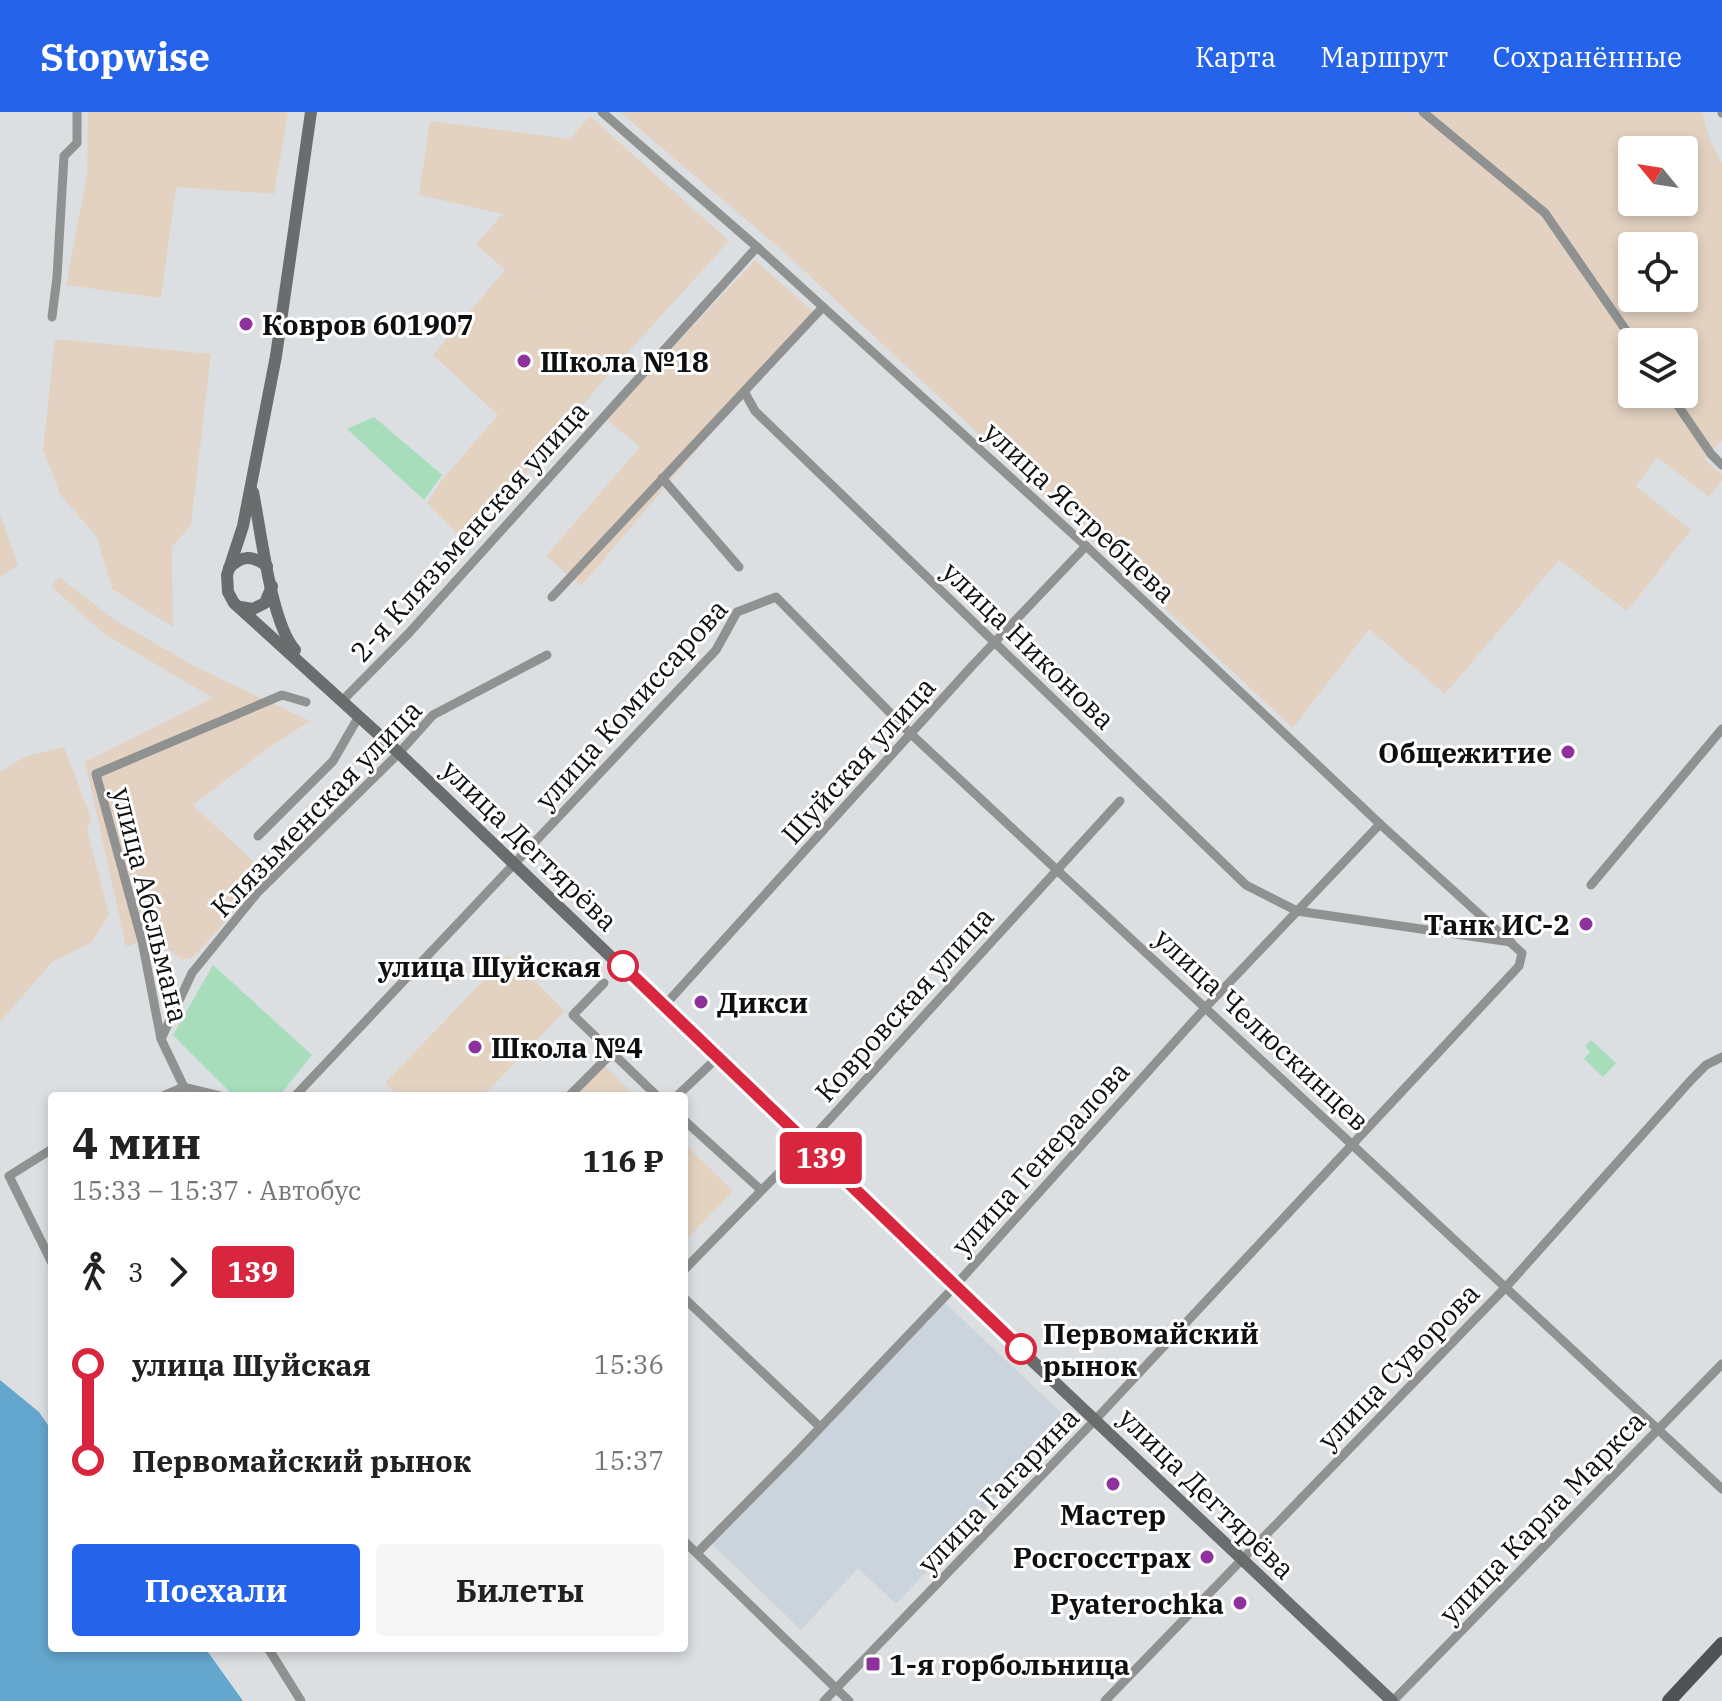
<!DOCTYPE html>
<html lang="ru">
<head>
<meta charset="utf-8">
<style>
  body { margin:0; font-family:"IBM Plex Serif",serif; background:#f6f6f6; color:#222; height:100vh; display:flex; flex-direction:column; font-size:30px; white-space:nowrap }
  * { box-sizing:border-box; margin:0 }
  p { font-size:26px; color:#767676 }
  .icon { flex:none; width:44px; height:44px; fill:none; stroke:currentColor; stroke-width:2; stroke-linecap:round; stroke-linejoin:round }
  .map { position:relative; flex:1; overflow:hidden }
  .drawer { position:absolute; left:48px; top:980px; width:640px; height:560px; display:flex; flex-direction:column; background:#fff; border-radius:8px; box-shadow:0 4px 12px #0003 }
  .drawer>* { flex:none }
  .badge { padding:0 16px; border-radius:6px; font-size:28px; line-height:52px }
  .needle { width:52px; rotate:300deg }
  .fabs { position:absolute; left:1618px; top:24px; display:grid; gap:16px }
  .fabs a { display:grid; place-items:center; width:80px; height:80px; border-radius:8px; background:#fff; box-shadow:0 4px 12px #0003; font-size:40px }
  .map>.badge { position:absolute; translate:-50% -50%; box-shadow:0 0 0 4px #fff }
  .legs { display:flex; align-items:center; gap:12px; height:88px; padding:0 24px; font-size:26px }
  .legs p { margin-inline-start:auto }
  .overview { display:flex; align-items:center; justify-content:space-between; height:136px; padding:0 24px }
  h1 { font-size:44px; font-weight:700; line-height:60px }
  .action { display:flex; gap:16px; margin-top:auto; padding:16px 24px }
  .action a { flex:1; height:92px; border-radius:8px; background:#2563eb; color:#fff; font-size:32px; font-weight:700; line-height:92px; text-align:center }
  .action a+a { background:#f6f6f6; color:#222 }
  ul { padding:0 24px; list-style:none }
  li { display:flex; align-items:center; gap:28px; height:96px; font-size:30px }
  li i { display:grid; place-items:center; width:12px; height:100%; margin:0 10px; background:currentColor }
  li i::after { content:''; width:20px; height:20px; margin:-10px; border:6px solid; border-radius:50%; background:#fff }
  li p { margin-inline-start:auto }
  li:first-child i { background:linear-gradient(#0000 50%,currentColor 0) }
  li:last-child i { background:linear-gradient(currentColor 50%,#0000 0) }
  header { display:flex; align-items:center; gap:48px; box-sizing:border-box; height:112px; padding:0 40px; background:#2563eb; color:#fff }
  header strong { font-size:38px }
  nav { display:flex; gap:44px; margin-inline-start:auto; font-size:28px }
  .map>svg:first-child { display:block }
  .built { fill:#cbd3dc }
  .industrial { fill:#e3d2c1; fill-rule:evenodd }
  .education { fill:#e3d2c0 }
  .green { fill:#a7ddbb }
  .water { fill:#64a7ce }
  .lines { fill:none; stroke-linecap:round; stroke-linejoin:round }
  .street { stroke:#909292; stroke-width:9 }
  .secondary { stroke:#6a6d6d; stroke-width:12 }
  .primary { stroke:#505354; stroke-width:14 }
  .line-1-casing { stroke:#fff; stroke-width:18 }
  .line-1 { stroke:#d7263d; stroke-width:12 }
  .poi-dot { fill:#8e319b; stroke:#fff; stroke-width:3 }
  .stop-1-dot { fill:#fff; stroke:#d7263d; stroke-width:4 }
  .labels { text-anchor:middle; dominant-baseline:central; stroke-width:6; stroke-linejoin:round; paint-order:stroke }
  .poi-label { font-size:28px; font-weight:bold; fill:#0e0f10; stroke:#fff; text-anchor:start }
  .street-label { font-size:28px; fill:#0e0f10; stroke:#fff }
  .stop-label { font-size:28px; font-weight:bold; fill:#0e0f10; stroke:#fff; text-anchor:end }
</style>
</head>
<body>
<header>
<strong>Stopwise</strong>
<nav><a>Карта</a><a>Маршрут</a><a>Сохранённые</a></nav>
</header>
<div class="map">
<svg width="1722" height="1589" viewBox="0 0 1722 1589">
  <rect width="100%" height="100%" fill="#dcdfe2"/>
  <path class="built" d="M944,1190L1069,1308L896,1492L858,1456L801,1518L712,1432Z"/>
  <g class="industrial">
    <path d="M620,0H1702L1710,29L1722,51V328L1704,347L1722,363V368L1709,385L1657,345L1636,374L1691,418L1627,499L1559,448L1445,582L1369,517L1293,616L784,140ZM1632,38H1684V90H1632ZM1632,134H1684V186H1632ZM1632,230H1684V282H1632Z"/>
    <path d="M590,4L729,129L614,256L476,132Z"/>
    <path d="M755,148L816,202L745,281L581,474L546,444L640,335L606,307Z"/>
    <path d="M55,227L211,242L191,413L172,435L173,515L112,477L97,425L61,384L43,338Z"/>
    <path d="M0,402L18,453L0,465Z"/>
    <path d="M59,465L115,508L196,555L310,609L267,637L193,693L267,762L194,845L182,848L153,824L126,835L85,650L213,586L103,521L51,474Z"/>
    <path d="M64,635L91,706L87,718L109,803L92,830L52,850L0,910V660L26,644Z"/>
  </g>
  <g class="education">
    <path d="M88,0H288L274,82L176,75L161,186L66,173L87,63Z"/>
    <path d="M430,9L570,27L503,102L419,83Z"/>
    <path d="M505,158L614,256L467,431L427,391L442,368L498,303L433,243Z"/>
    <path d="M508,843L565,899L483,984H399L385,971Z"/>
    <path d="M605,954L635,984H576Z"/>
    <path d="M684,1031L733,1079L684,1130Z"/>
  </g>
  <g class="green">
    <path d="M374,305L442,363L424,388L347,317Z"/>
    <path d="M213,853L312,943L279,984H234L173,923Z"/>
    <path d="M1591,928L1616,951L1603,965L1584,947L1590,940L1585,934Z"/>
  </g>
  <path class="water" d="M0,1268L39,1300L52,1319V1536H205L243,1589H0Z"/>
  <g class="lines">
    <g class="street">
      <path d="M602,0L757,135L1086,434L1380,712L1522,841L1519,854L1096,1307L824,1589"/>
      <path d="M1423,0L1545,101L1634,230"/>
      <path d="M1722,0V1"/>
      <path d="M52,205L57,165L64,44L77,31V0"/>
      <path d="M745,281L755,299L1246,773L1297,799L1511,830"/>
      <path d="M1670,282L1711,342L1722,353"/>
      <path d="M662,366L739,455"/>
      <path d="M552,485L823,195"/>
      <path d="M342,589L408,522L757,135"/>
      <path d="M258,724L333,649L359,604"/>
      <path d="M1591,773L1722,617"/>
      <path d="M604,871L573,903L657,984"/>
      <path d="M664,894L972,554L1086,434"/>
      <path d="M161,927L192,861L258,780L399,641L433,603L547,543"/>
      <path d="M163,984L184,975"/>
      <path d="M221,984L184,975L161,927L142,829L96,662L282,583L306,590"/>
      <path d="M295,984L716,538L737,500L776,485L912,623L1722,1377"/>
      <path d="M569,984L611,942"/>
      <path d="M677,984L718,945"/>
      <path d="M684,1008L761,1078"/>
      <path d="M52,1037L9,1064L52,1151"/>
      <path d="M684,1158L807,1032L1120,689"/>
      <path d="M684,1186L820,1315"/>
      <path d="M684,1429L849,1589"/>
      <path d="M697,1441L796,1341L954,1175L1206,895L1380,712"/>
      <path d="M268,1536L301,1589"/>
      <path d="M1105,1589L1506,1175L1692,967L1706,953L1722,945"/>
      <path d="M1393,1589L1722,1252"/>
    </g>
    <g class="secondary">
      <path d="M311,0L276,244L243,414L227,463L228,480L234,491L399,641L954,1175L1392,1589"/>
      <path d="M253,380C261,419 271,511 295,538"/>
      <path d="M229,456C242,443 252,443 267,454"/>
      <path d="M240,495L253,497L265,491L272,474"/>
    </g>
    <path class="primary" d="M1669,1589L1722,1532"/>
  </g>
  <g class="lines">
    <g class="line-1-casing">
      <path id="line-1" d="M623,854L1021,1237"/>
    </g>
    <use href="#line-1" class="line-1"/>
  </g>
  <g class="poi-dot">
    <circle cx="246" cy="212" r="8"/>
    <circle cx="524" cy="249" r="8"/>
    <circle cx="1568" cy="640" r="8"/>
    <circle cx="1586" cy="812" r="8"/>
    <circle cx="701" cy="890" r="8"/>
    <circle cx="475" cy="935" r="8"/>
    <circle cx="1113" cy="1372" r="8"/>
    <circle cx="1207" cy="1445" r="8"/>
    <circle cx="1240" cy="1491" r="8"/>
    <rect x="865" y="1544" width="16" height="16" rx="4"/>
  </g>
  <g class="stop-1-dot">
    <circle cx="623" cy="854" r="14"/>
    <circle cx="1021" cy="1237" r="14"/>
  </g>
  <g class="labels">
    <g class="poi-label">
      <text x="262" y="212">Ковров 601907</text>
      <text x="540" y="249">Школа №18</text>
      <text x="1552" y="640" text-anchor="end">Общежитие</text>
      <text x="1570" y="812" text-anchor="end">Танк ИС-2</text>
      <text x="717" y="890">Дикси</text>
      <text x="491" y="935">Школа №4</text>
      <text x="1113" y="1402" text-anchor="middle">Мастер</text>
      <text x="1191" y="1445" text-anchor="end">Росгосстрах</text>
      <text x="1224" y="1491" text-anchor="end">Pyaterochka</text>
      <text x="889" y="1552">1-я горбольница</text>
    </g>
    <g class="street-label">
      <text transform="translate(1080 400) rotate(43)">улица Ястребцева</text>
      <text transform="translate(469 419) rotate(-48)">2-я Клязьменская улица</text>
      <text transform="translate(1029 533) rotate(44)">улица Никонова</text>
      <text transform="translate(631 592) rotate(-48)">улица Комиссарова</text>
      <text transform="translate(858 648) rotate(-48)">Шуйская улица</text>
      <text transform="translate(316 696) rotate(-46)">Клязьменская улица</text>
      <text transform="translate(530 733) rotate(44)">улица Дегтярёва</text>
      <text transform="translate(151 793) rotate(76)">улица Абельмана</text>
      <text transform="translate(904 892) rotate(-48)">Ковровская улица</text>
      <text transform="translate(1262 917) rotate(43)">улица Челюскинцев</text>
      <text transform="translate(1040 1046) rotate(-48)">улица Генералова</text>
      <text transform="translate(1398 1254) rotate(-46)">улица Суворова</text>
      <text transform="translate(998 1378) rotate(-46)">улица Гагарина</text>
      <text transform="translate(1207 1381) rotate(44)">улица Дегтярёва</text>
      <text transform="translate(1542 1405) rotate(-46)">улица Карла Маркса</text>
    </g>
    <g class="stop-label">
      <text x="601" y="854">улица Шуйская</text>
      <text x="1043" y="1221" text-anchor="start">Первомайский<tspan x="1043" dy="32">рынок</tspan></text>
    </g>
  </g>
</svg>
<div class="fabs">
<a><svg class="needle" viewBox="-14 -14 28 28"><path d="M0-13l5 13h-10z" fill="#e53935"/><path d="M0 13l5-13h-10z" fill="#767676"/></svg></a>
<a><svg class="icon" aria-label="locate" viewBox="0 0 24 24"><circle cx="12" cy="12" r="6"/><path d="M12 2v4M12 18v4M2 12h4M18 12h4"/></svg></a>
<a><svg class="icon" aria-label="layers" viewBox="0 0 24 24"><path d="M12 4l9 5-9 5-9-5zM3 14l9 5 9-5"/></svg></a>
</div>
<b class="badge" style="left:821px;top:1046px;background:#d7263d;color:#fff">139</b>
<section class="drawer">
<div class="overview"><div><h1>4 мин</h1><p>15:33 – 15:37 · Автобус</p></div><b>116 ₽</b></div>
<div class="legs"><svg class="icon" aria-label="walk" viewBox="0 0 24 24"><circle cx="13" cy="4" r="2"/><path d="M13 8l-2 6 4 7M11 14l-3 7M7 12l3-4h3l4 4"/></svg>3<svg class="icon" aria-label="forward" viewBox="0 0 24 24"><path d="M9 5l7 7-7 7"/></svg><b class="badge" style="background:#d7263d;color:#fff">139</b></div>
<ul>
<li><i style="color:#d7263d"></i><b>улица Шуйская</b><p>15:36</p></li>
<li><i style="color:#d7263d"></i><b>Первомайский рынок</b><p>15:37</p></li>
</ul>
<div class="action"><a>Поехали</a><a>Билеты</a></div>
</section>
</div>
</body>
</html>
